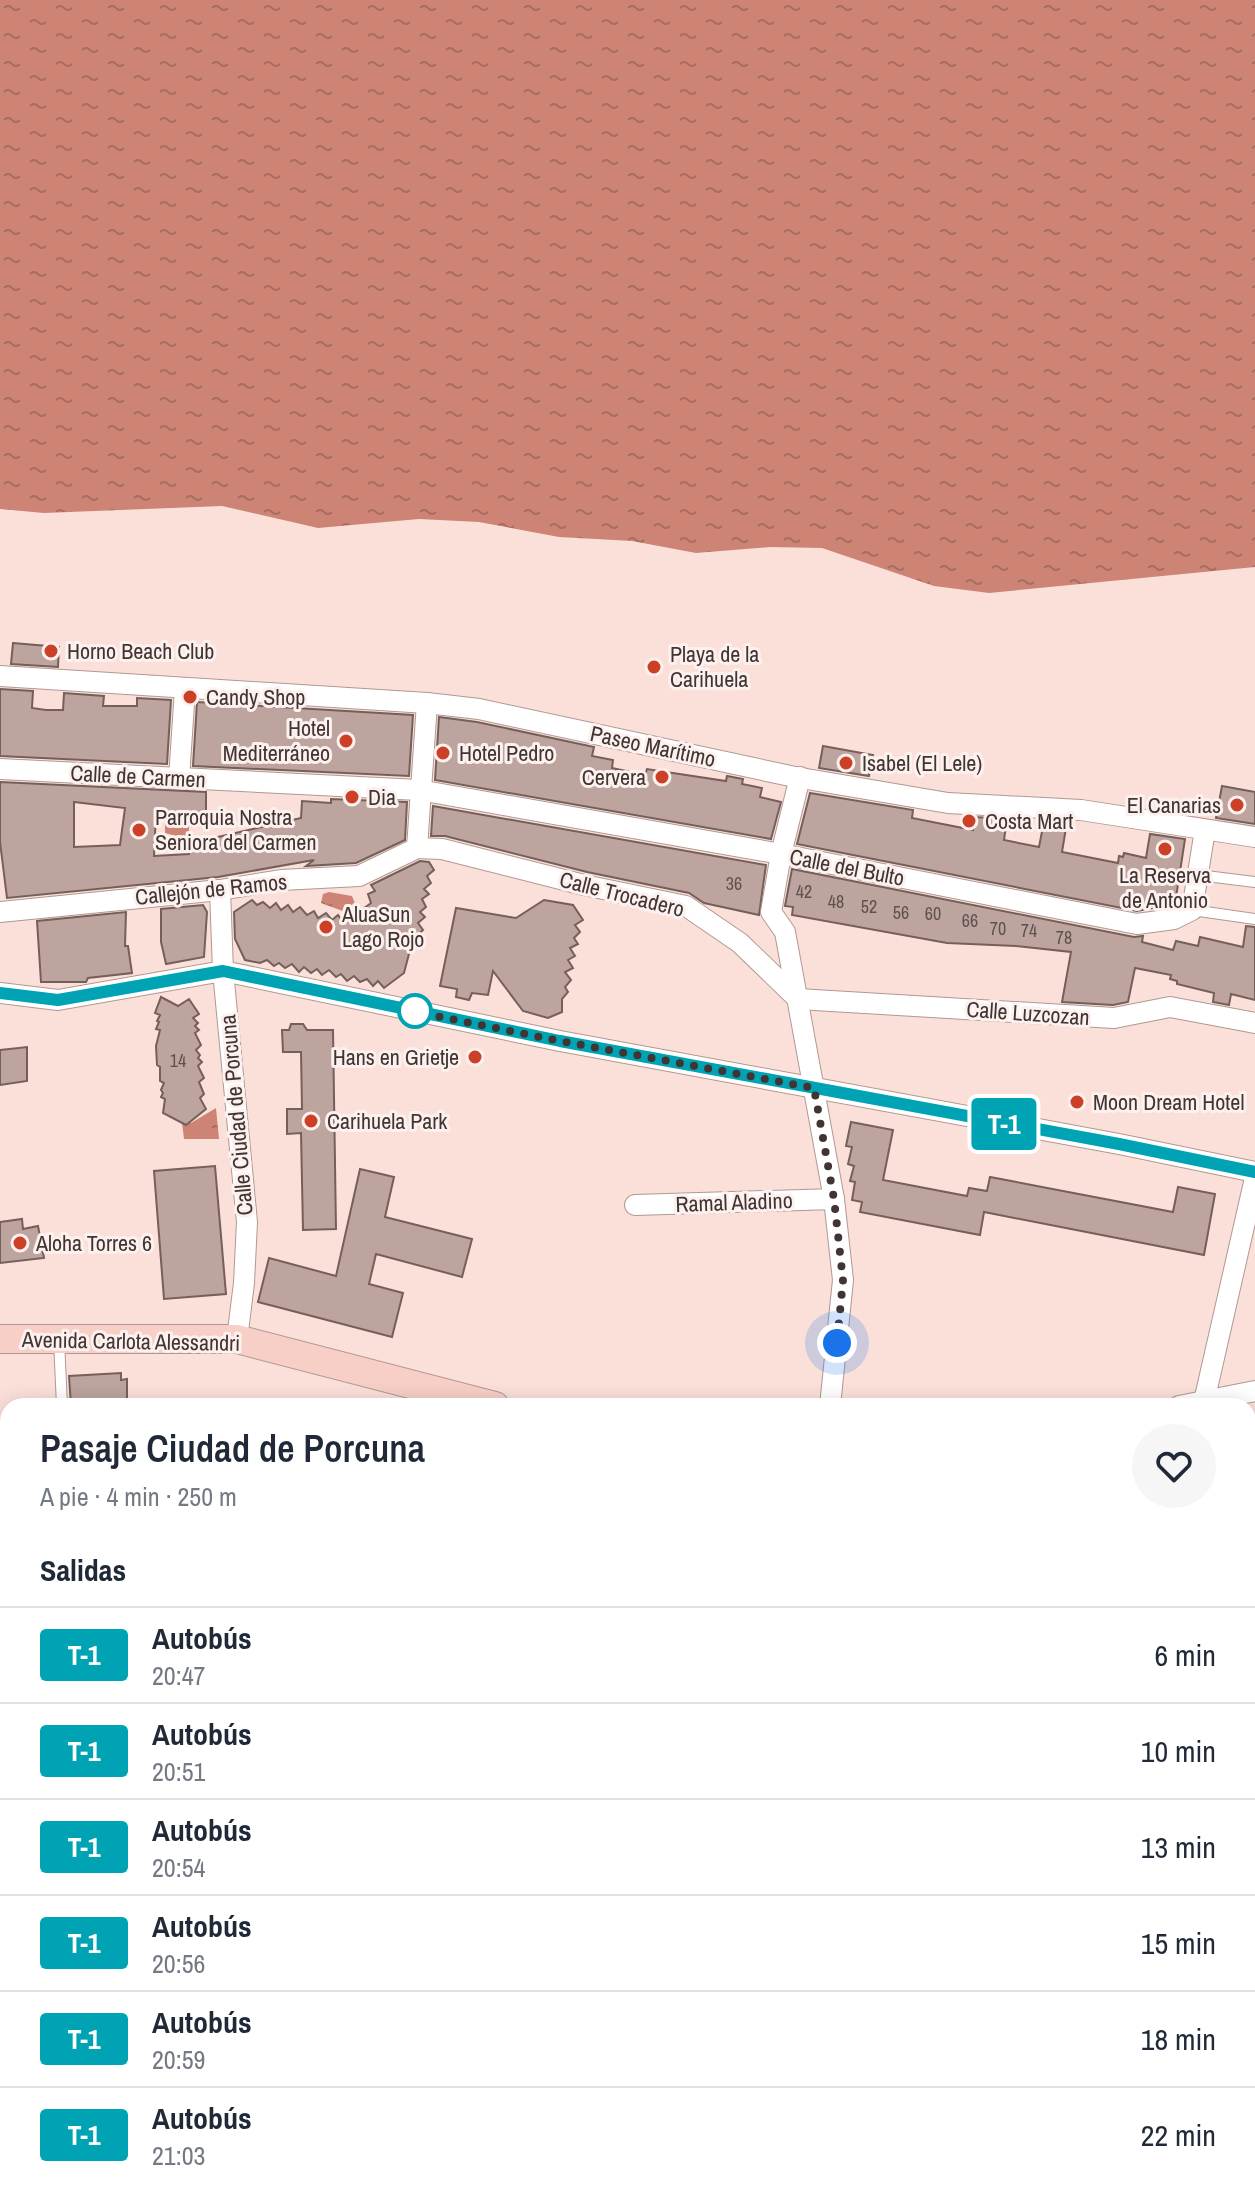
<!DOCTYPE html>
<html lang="es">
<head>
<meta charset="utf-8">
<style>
  body { margin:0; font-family:"Archivo Narrow",sans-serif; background:#f6f6f7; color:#1f2937; height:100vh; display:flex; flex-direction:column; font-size:30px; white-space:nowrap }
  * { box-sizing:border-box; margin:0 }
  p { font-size:26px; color:#747a83 }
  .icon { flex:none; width:44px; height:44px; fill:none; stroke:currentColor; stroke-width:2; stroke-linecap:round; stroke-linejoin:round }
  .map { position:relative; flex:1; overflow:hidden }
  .side { position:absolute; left:0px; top:1398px; width:1256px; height:800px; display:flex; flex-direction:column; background:#fff; border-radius:24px 24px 0 0; box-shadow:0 4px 20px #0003 }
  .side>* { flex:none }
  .badge { padding:0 16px; border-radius:6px; font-size:28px; line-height:52px }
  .you { position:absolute; width:40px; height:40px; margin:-20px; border:6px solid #fff; border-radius:50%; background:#1a73e8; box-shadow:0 0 0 12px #1a73e833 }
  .map>.badge { position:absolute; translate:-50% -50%; box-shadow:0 0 0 4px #fff }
  h2 { padding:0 40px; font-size:30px; line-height:72px }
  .round { display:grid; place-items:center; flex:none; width:84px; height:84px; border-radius:42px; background:#f6f6f7 }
  .head { display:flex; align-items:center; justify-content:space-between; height:136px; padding:0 40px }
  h1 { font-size:38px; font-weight:600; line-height:60px }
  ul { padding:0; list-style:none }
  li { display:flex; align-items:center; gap:24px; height:96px; padding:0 40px; border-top:2px solid #e0e1e3 }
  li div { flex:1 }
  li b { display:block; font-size:30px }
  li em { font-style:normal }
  li .badge { min-width:88px; font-weight:700; text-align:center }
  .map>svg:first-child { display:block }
  .grass { fill:url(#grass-dots) }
  .water { fill:url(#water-ripples) }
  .building { fill:#bda49e; stroke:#765f5a; stroke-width:2; fill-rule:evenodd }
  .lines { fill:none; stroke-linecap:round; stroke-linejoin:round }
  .lane-casing { stroke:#b19892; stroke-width:12 }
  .street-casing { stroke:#b19892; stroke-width:22 }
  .secondary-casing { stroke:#b19892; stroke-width:30 }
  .lane { stroke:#fff; stroke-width:10 }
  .street { stroke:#fff; stroke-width:20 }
  .secondary { stroke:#f7cfc7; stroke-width:28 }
  .line-casing { stroke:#fff; stroke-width:18 }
  .line { stroke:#00a3b4; stroke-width:12 }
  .walk { stroke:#403533; stroke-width:8; stroke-dasharray:0 14.4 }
  .poi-dot { fill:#cb4026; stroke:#fcf1ee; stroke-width:3 }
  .stop-dot { fill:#fff; stroke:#00a3b4; stroke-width:4 }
  .labels { text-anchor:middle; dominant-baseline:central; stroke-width:6; stroke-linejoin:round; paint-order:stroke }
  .number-label { font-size:18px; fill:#5f514e }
  .poi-label { font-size:22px; fill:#403533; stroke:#fcf1ee; text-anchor:start }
  .street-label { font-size:22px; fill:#403533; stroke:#fcf1ee }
</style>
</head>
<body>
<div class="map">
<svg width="1255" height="2198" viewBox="0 0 1255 2198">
  <defs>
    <pattern id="grass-dots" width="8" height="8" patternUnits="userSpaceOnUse" patternTransform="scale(2)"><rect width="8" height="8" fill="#ffcbc0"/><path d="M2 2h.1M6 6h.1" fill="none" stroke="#dcafa5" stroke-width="1.8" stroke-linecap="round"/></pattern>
    <pattern id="water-ripples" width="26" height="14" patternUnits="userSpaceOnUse" patternTransform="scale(2)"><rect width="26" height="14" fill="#cd8475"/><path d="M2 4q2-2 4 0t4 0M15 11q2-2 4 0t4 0" fill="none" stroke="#a86d61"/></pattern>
  </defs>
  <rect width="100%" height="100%" fill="#fbe0da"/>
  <path class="grass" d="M8,1525V2190H144L142,2198H0V1527Z"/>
  <g class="water">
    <path d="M0,0H1255V567L989,593L934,586L822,548L770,547L696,553L632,541L559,537L479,522L419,519L318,528L222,506L44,513L0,509Z"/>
    <path d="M165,822H189V833L183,838L165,833Z"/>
    <path d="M329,892L352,896L356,906L348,913L321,903L323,894Z"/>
    <path d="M216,1108L219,1139H184L182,1123H191Z"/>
    <path d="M0,1870L8,1880V1933L0,1932Z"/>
  </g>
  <g class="building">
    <path d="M13,643L59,647L58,667L11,664Z"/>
    <path d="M0,689L33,691L32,708L46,710H63L64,693L104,696L103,706H137V698L171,700L167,764L0,756Z"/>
    <path d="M197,702L413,715L409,776L193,766Z"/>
    <path d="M439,717L477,722L594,747L592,756L613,760L612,768L645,775L647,769L726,781L727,776L743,779L742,784L762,788L760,797L781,802L771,839L435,780Z"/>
    <path d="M823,746L873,755L869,776L819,768Z"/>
    <path d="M0,782L206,792V814H156L154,856L189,854L188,847L198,848L196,842L301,818L302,801L331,803V799L407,802L405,840L356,863L306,866L314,860L218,877L7,898L0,842ZM74,802L125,808L120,845L74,847Z"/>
    <path d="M1222,786L1255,792V824L1216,818Z"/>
    <path d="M810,793L913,810L912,818L973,830L975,817L1007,819L1004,840L1039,847L1044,821L1067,822L1062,852L1118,863L1119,856L1123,857L1124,853L1146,858L1150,834L1185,839L1175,904L1137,911L797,844Z"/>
    <path d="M433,806L766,865L759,915L704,903L689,893L587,872L445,836H431Z"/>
    <path d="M420,861L429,862L434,870L427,876L431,883L424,889L429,894L422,899L426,907L420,912L425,917L418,923L423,930L417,936L421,942L410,950L404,973L384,988L378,981L373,986L367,979L360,982L354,976L347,981L341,974L336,977L329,970L322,975L317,969L311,973L304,967L299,972L292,964L285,968L279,963L274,966L267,960L260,963L245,960L235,939L234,912L252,900L257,905L263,902L270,908L276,903L281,910L288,905L293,912L300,907L307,915L314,911L318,918L326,913L332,920L338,915L344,923L371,903L368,894L375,891L371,885Z"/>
    <path d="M792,869L1134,937L1143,936L1142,942L1173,950L1176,941L1198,946L1200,937L1243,947L1246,926L1255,927V1000L1231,994L1229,1005L1213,1002L1214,993L1177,984V981L1170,979L1171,975L1135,968L1128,1002L1113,1005L1062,1002L1071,952L1016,946L947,943L792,915L793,907L785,906Z"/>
    <path d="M544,900L573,905L583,920L575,925L580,932L574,938L578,944L570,948L575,956L568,960L573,968L565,972L571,980L565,987L568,992L562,999V1012L548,1018L523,1011L493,971L488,995L472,993L469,1000L456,997L457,989L440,986L456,908L516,918Z"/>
    <path d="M203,905L207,912L204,957L166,964L161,942V909Z"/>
    <path d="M126,912L125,946H128L132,973L88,978L86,982H41L37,921Z"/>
    <path d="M161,997L178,1006L189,999L199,1014L193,1018L198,1023L195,1026L199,1030L195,1033L201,1045L196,1050L200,1055L198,1058L202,1062L198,1066L204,1078L199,1082L204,1094L200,1098L206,1109L186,1125L163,1113L165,1099L161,1097L163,1093L161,1090L164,1083L160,1081V1067L157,1065L156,1046L160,1030L156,1029L159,1022L157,1021L160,1015L155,1013Z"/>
    <path d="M291,1024H303L307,1030H333L336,1229L303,1230L301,1133L287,1134V1109H302L301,1052H283L282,1030H289Z"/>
    <path d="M27,1047V1081L0,1085V1050Z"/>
    <path d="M851,1122L893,1130L883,1180L967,1196L969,1188L987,1191L990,1177L1173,1212L1178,1187L1215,1194L1204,1255L984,1212L980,1235L860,1212L862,1202L852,1200L855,1182L850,1181L854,1166L848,1164L852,1147L846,1146Z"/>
    <path d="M215,1166L226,1294L164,1299L154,1171Z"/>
    <path d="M360,1169L394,1177L385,1217L472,1239L462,1277L376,1254L369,1284L403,1293L392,1337L258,1302L269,1258L336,1276Z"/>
    <path d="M22,1219L23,1229L38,1226L44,1258L0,1263V1222Z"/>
    <path d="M121,1373V1380L127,1379V1406H71L69,1376Z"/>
  </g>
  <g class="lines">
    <g class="lane-casing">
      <g id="lane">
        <path d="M1198,875L1255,882"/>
        <path d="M1192,910L1255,919"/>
        <path d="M59,1340L62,1406"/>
      </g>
    </g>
    <g class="street-casing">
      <g id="street">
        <path d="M0,676L427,703L479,709L795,777L948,803L1081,810L1255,837"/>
        <path d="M0,769L419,790L781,854L1137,924L1174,919L1192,910L1205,830"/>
        <path d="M800,777L781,854L771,912L785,932L834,1199L843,1280L830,1406"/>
        <path d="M179,778L185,689"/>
        <path d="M417,848L427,703"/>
        <path d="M220,890L223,971L247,1222L244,1283L237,1339"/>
        <path d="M0,912L220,890L281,880L359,876L417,848L442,849L584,885L686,906L740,943L798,999"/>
        <path d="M0,993L58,1000L223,971L560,1041L1119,1144L1255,1172"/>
        <path d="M798,999L1114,1018L1170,1007L1255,1023"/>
        <path d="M635,1205L834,1199"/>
        <path d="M1179,1406L1255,1391"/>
        <path d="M1203,1406L1255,1178"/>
        <path d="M1248,1843L1255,1844"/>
        <path d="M1248,2151L1255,2152"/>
        <path d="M225,2198L229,2190"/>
        <path d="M317,2198L325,2190"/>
        <path d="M706,2198L716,2190"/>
        <path d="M1062,2198L1066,2190"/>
      </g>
    </g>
    <g class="secondary-casing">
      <g id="secondary">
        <path d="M0,1339H237L495,1406"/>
        <path d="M1248,1604L1255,1606"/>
      </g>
    </g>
    <use href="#lane" class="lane"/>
    <use href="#street" class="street"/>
    <use href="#secondary" class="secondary"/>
  </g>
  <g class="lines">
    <g class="line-casing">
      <path id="line" d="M0,993L58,1000L223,971L560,1041L1119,1144L1255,1172"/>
    </g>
    <use href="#line" class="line"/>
    <path class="walk" d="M415,1011L406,1010L560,1041L814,1088L834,1199L843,1280L837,1343"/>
  </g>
  <g class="poi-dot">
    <circle cx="51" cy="651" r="8"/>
    <circle cx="654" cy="667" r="8"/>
    <circle cx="190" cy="697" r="8"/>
    <circle cx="346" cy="741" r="8"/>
    <circle cx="443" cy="753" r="8"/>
    <circle cx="846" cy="763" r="8"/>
    <circle cx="662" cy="777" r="8"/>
    <circle cx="352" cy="797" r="8"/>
    <circle cx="1237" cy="805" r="8"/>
    <circle cx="969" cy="821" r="8"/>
    <circle cx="139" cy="830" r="8"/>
    <circle cx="1165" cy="849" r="8"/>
    <circle cx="326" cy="927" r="8"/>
    <circle cx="475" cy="1057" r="8"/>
    <circle cx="1077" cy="1102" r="8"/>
    <circle cx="311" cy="1121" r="8"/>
    <circle cx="20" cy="1243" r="8"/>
  </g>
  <circle class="stop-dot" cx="415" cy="1011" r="16"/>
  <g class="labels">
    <g class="number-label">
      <text x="734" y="883">36</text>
      <text x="804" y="891">42</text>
      <text x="836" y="901">48</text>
      <text x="869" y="906">52</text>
      <text x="901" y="912">56</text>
      <text x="933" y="913">60</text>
      <text x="970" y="920">66</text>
      <text x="998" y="928">70</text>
      <text x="1029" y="930">74</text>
      <text x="1064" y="937">78</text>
      <text x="178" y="1060">14</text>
    </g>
    <g class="poi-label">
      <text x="67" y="651">Horno Beach Club</text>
      <text x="670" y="654">Playa de la<tspan x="670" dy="25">Carihuela</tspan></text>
      <text x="206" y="697">Candy Shop</text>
      <text x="330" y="728" text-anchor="end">Hotel<tspan x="330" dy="25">Mediterráneo</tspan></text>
      <text x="459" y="753">Hotel Pedro</text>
      <text x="862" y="763">Isabel (El Lele)</text>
      <text x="646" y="777" text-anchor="end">Cervera</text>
      <text x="368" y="797">Dia</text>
      <text x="1221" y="805" text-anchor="end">El Canarias</text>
      <text x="155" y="817">Parroquia Nostra<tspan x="155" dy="25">Seniora del Carmen</tspan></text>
      <text x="985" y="821">Costa Mart</text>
      <text x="1165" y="875" text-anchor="middle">La Reserva<tspan x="1165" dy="25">de Antonio</tspan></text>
      <text x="342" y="914">AluaSun<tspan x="342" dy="25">Lago Rojo</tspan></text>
      <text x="459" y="1057" text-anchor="end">Hans en Grietje</text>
      <text x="1093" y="1102">Moon Dream Hotel</text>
      <text x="327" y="1121">Carihuela Park</text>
      <text x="36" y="1243">Aloha Torres 6</text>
    </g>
    <g class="street-label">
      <text transform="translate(653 746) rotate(12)">Paseo Marítimo</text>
      <text transform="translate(138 776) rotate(3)">Calle de Carmen</text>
      <text transform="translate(847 867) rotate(11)">Calle del Bulto</text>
      <text transform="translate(211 889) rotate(-6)">Callejón de Ramos</text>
      <text transform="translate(622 894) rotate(14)">Calle Trocadero</text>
      <text transform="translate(1028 1013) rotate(4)">Calle Luzcozan</text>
      <text transform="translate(236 1115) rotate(-95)">Calle Ciudad de Porcuna</text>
      <text transform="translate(734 1202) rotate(-2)">Ramal Aladino</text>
      <text transform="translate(131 1341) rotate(1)">Avenida Carlota Alessandri</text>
    </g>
  </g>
</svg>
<div class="you" style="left:837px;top:1343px"></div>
<b class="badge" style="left:1004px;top:1124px;background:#00a3b4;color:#fff">T-1</b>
<section class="side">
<div class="head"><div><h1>Pasaje Ciudad de Porcuna</h1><p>A pie · 4 min · 250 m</p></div><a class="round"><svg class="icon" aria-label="heart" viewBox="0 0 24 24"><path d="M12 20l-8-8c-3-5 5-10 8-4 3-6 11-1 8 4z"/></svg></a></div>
<h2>Salidas</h2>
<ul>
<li><span class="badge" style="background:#00a3b4;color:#fff">T-1</span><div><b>Autobús</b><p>20:47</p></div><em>6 min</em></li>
<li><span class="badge" style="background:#00a3b4;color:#fff">T-1</span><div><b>Autobús</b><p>20:51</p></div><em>10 min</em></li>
<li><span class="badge" style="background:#00a3b4;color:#fff">T-1</span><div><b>Autobús</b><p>20:54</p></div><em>13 min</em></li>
<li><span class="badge" style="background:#00a3b4;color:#fff">T-1</span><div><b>Autobús</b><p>20:56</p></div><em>15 min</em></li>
<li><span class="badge" style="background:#00a3b4;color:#fff">T-1</span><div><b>Autobús</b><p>20:59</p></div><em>18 min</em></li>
<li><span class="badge" style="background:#00a3b4;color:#fff">T-1</span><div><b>Autobús</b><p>21:03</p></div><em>22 min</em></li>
</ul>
</section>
</div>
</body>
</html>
